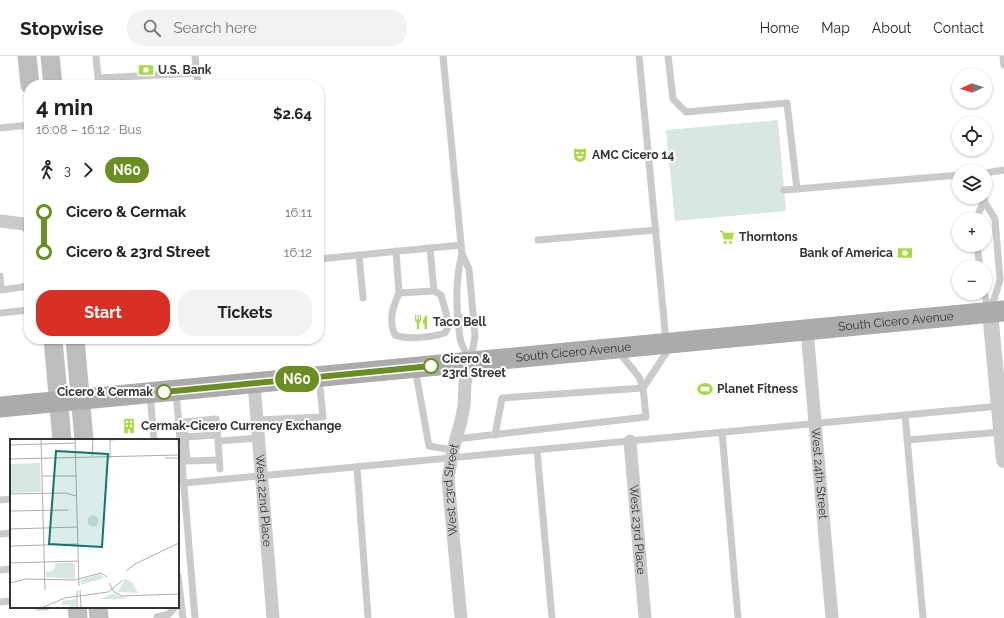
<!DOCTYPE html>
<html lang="en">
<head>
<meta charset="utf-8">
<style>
  body { margin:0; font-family:Raleway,sans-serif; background:#f2f2f2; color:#202124; height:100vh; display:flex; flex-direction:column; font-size:15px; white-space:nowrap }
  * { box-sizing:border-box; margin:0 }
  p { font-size:13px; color:#757577 }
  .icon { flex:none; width:22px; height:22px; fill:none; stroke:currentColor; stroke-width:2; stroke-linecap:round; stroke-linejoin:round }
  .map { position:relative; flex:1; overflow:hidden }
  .drawer { position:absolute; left:24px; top:24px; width:300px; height:264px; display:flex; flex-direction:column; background:#fff; border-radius:16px; box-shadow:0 1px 3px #0004 }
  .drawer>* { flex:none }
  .badge { padding:0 8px; border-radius:13px; font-size:14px; line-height:26px }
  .needle { width:26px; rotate:266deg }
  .buttons { position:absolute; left:952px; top:12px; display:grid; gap:8px }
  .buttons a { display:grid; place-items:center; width:40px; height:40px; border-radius:50%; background:#fff; box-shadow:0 1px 3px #0004; font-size:20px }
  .map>.badge { position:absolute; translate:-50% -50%; box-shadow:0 0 0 2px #fff }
  .legs { display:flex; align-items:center; gap:6px; height:44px; padding:0 12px; font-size:13px }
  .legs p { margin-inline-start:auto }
  .overview { display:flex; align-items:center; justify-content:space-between; height:68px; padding:0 12px }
  h1 { font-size:22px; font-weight:700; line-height:30px }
  .primary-button { display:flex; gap:8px; margin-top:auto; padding:8px 12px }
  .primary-button a { flex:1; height:46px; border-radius:16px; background:#d93025; color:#fff; font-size:16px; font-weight:700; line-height:46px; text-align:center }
  .primary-button a+a { background:#f2f2f2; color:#202124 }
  ul { padding:0 12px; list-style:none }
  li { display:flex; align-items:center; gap:14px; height:40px; font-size:15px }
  li i { display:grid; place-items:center; width:6px; height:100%; margin:0 5px; background:currentColor }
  li i::after { content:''; width:10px; height:10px; margin:-5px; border:3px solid; border-radius:50%; background:#fff }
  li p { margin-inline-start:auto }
  li:first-child i { background:linear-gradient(#0000 50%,currentColor 0) }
  li:last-child i { background:linear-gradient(currentColor 50%,#0000 0) }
  header { display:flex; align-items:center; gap:24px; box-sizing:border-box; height:56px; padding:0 20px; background:#fff; border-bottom:1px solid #e0e0e0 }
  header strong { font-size:19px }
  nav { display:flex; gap:22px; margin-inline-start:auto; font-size:14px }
  .search { width:280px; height:36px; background:#f2f2f2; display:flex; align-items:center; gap:10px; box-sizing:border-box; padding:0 14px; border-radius:16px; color:#757577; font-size:15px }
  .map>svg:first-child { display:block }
  .green { fill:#d8e6e4 }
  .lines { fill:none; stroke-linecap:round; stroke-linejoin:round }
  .service { stroke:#cacaca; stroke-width:7 }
  .minor { stroke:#cacaca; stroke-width:13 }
  .tertiary { stroke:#cacaca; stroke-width:16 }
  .secondary { stroke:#bdbdbd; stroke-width:19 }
  .primary { stroke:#ababab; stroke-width:21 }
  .line-1-casing { stroke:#fff; stroke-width:9 }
  .line-1 { stroke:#6b8e23; stroke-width:6 }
  .stop-1-dot { fill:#fff; stroke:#6b8e23; stroke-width:2 }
  .labels { text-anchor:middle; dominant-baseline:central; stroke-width:4; stroke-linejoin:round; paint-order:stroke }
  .poi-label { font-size:12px; font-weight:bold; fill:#333; stroke:#fff; text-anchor:start }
  .street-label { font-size:12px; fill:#333; stroke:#fff }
  .stop-label { font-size:12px; font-weight:bold; fill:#333; stroke:#fff; text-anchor:start }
  .inset-road { fill:none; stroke:#adadad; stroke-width:1 }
  .view { fill:#0f766e; fill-opacity:0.15; stroke:#0f766e; stroke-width:2 }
  .inset-edge { fill:none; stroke:#333; stroke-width:2 }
</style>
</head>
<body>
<header>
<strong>Stopwise</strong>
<div class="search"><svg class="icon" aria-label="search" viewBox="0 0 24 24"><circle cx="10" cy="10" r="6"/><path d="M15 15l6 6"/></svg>Search here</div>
<nav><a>Home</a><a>Map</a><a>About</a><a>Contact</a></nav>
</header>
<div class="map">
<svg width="1004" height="562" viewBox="0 0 1004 562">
  <rect width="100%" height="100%" fill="#fff"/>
  <path class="green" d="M778,64L786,155L675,165L666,74Z"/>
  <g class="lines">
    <g class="service">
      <path d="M96,0L98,22L197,17"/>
      <path d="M195,0L198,29"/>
      <path d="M443,0L462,198C455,223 456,257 460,282C461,289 466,297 470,304"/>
      <path d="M639,0L666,285"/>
      <path d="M668,0L673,43L686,56L787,47L797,133L959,119"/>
      <path d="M1003,0L1004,9"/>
      <path d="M0,72L29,69"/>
      <path d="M985,117L1004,114"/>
      <path d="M784,134L797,133"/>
      <path d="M984,141V145L995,163L1000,224L990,256L984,237"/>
      <path d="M976,163L984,145"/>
      <path d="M538,184L656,174"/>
      <path d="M977,189L980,211"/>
      <path d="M396,195L399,237L434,235L430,192"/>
      <path d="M462,198L469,213L475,280L471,304"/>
      <path d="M359,199L363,242"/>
      <path d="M319,203L461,189"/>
      <path d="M0,220L1,234L29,230"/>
      <path d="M399,237C393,251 388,264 395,279C406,284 433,281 445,277L448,271L446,257L441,239L434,235"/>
      <path d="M0,257L29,254"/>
      <path d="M458,260L467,265L474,267"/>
      <path d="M415,312L429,390L453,394"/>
      <path d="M643,332L670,291"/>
      <path d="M176,335L195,562"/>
      <path d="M150,338L154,384"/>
      <path d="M905,359L923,562"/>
      <path d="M256,364L323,361L319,322"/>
      <path d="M722,376L738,562"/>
      <path d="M495,379L502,342L643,332"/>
      <path d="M185,381L217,379"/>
      <path d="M456,383L646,361L643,332L639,321L618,295"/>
      <path d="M907,384L1001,376"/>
      <path d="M218,385L216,363L184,366L187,405L219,404"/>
      <path d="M537,394L552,562"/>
      <path d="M357,411L368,562"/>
      <path d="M220,413L218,385L258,382"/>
      <path d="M184,427L1000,350"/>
      <path d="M0,444L11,443"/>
      <path d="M0,478L11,477"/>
      <path d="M0,514L11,513"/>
      <path d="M178,520L183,562"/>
      <path d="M0,546L11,545"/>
      <path d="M38,551H46"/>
      <path d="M157,561L169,558L175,551"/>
    </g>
    <g class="minor">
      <path d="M0,165L24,168L29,172"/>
      <path id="s1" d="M807,274L832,562"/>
      <path id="s2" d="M254,327L273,562"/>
      <path id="s3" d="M630,385L645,562"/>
      <path id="s4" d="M461,562L448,423L453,394L461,365L464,350L465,327L470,306"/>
    </g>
    <path class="tertiary" d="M990,256L1004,404"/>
    <g class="secondary">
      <path d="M27,0L30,29"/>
      <path d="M50,0L53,29"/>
      <path d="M53,283L62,384"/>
      <path d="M75,283L84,384"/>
      <path d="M77,551L78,562"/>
      <path d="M98,551L99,562"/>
    </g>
    <path class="primary" id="s5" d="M0,351L1004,255"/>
  </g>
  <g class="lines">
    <g class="line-1-casing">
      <path id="line-1" d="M164,336L431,310"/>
    </g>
    <use href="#line-1" class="line-1"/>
  </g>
  <defs>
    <g id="bank-bare" transform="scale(1.2)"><path d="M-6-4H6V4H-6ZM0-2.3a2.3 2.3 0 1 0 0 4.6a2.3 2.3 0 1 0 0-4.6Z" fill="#aad946" stroke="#fff" stroke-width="2.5" paint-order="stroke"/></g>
    <g id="theatre-bare" transform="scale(1.2)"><path d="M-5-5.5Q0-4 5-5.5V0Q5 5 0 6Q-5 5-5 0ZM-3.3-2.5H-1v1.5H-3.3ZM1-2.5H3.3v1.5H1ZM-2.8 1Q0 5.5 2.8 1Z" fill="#aad946" stroke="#fff" stroke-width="2.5" paint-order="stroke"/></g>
    <g id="supermarket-bare" transform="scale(1.2)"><path d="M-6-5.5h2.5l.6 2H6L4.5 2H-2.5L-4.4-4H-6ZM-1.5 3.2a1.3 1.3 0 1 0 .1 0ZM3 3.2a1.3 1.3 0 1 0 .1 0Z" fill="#aad946" stroke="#fff" stroke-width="2.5" paint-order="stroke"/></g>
    <g id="restaurant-bare" transform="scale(1.2)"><path d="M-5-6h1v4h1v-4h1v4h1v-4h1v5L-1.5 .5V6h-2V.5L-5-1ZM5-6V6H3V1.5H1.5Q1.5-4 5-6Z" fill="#aad946" stroke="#fff" stroke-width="2.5" paint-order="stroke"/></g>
    <g id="stadium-bare" transform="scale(1.2)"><path d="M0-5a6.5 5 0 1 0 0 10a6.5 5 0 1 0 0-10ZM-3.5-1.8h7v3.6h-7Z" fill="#aad946" stroke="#fff" stroke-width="2.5" paint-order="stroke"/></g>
    <g id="building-bare" transform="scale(1.2)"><path d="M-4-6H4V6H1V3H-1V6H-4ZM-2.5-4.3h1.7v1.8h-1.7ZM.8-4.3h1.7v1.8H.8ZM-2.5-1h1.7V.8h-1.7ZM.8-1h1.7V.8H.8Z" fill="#aad946" stroke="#fff" stroke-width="2.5" paint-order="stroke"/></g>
  </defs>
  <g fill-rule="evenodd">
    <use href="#bank-bare" x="146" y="14"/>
    <use href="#theatre-bare" x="580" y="99"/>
    <use href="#supermarket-bare" x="727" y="181"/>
    <use href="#bank-bare" x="905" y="197"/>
    <use href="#restaurant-bare" x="421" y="266"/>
    <use href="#stadium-bare" x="705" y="333"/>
    <use href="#building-bare" x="129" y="370"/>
  </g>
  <g class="stop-1-dot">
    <circle cx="431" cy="310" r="7"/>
    <circle cx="164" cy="336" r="7"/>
  </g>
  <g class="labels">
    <g class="poi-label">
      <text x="158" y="14">U.S. Bank</text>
      <text x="592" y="99">AMC Cicero 14</text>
      <text x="739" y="181">Thorntons</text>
      <text x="893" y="197" text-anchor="end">Bank of America</text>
      <text x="433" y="266">Taco Bell</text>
      <text x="717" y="333">Planet Fitness</text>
      <text x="141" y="370">Cermak-Cicero Currency Exchange</text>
    </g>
    <g class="street-label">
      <text stroke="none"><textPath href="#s5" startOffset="900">South Cicero Avenue</textPath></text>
      <text stroke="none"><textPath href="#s5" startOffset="576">South Cicero Avenue</textPath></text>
      <text stroke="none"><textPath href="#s1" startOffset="144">West 24th Street</textPath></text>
      <text stroke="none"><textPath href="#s4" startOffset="129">West 23rd Street</textPath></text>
      <text stroke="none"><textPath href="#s2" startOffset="118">West 22nd Place</textPath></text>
      <text stroke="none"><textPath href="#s3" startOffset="89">West 23rd Place</textPath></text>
    </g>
    <g class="stop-label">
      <text x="442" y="303">Cicero &amp;<tspan x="442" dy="14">23rd Street</tspan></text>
      <text x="153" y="336" text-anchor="end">Cicero &amp; Cermak</text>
    </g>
  </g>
  <g transform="translate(10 383)">
    <rect width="169" height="169" fill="#fff"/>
    <path d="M30,24L31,53L0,54V25ZM77.5 82a5.5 5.5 0 1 1 11 0a5.5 5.5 0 1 1-11 0ZM45,124H62L65,126V140L36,138V132L40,133L45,129ZM90,135L94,139L71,146V141ZM115,140L122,143L128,154L108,153ZM102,155L114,158L115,160H90ZM66,160L65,169H60V166H51L53,162Z" fill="#d8e6e4"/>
    <path class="inset-road" d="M31,0L35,151M65,0L69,147M100,0V20M168,0L169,17M100,1L114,0M0,6L65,4M82,17L83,0M155,19H169M0,20L169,16M32,37H66M0,55L56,54L66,57M0,72L58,71M0,90L67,88M0,107L67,105M0,124L68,122M116,132L125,125L169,104M0,144L16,140L65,141L91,134L97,138M99,144L104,153L112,157L169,155M70,151L71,169M31,169L55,159L98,153L113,141M67,169V152"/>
    <path class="view" d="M46,12L98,15L92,108L39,105Z"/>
    <rect width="169" height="169" class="inset-edge"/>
  </g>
</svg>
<div class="buttons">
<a><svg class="needle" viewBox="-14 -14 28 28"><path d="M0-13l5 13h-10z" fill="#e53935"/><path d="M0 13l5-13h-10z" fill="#757577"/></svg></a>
<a><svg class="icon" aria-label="locate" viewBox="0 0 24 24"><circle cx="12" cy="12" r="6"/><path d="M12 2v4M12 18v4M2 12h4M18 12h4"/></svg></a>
<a><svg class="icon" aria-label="layers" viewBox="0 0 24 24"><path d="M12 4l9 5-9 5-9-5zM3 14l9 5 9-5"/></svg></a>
<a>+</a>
<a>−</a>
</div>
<b class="badge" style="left:297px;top:323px;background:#6b8e23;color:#fff">N60</b>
<section class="drawer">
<div class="overview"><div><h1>4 min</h1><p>16:08 – 16:12 · Bus</p></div><b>$2.64</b></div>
<div class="legs"><svg class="icon" aria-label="walk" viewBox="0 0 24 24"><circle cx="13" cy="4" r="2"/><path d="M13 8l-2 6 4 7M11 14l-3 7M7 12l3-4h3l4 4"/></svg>3<svg class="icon" aria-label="forward" viewBox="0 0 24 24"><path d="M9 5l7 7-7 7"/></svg><b class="badge" style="background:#6b8e23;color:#fff">N60</b></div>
<ul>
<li><i style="color:#6b8e23"></i><b>Cicero &amp; Cermak</b><p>16:11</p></li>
<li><i style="color:#6b8e23"></i><b>Cicero &amp; 23rd Street</b><p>16:12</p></li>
</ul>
<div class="primary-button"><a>Start</a><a>Tickets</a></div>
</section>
</div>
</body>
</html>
